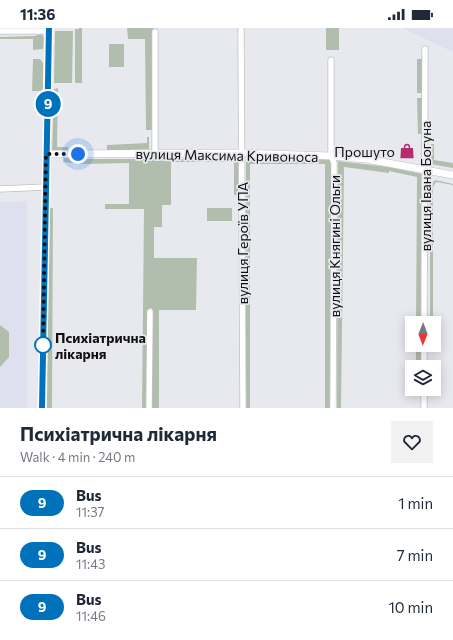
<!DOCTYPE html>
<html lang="en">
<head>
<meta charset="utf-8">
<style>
  body { margin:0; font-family:Commissioner,sans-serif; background:#f2f2f3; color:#1f2937; height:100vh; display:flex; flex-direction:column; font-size:15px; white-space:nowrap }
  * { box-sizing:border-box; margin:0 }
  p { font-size:13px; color:#747a83 }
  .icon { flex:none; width:22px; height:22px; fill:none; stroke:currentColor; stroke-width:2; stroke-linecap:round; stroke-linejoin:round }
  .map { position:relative; height:380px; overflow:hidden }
  .drawer { display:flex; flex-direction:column; background:#fff; flex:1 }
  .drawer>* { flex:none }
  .badge { padding:0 8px; border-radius:13px; font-size:14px; line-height:26px }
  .needle { width:26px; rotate:181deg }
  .fabs { position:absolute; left:405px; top:288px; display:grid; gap:8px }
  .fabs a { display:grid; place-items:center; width:36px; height:36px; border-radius:0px; background:#fff; box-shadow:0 2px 10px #0003; font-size:20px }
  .you { position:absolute; width:20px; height:20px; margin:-10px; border:3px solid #fff; border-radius:50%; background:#1a73e8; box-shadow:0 0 0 6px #1a73e833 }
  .map>.badge { position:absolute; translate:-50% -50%; box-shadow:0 0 0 2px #fff }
  .round { display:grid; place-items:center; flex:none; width:42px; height:42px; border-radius:0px; background:#f2f2f3 }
  .overview { display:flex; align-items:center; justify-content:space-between; height:68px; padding:0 20px }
  h1 { font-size:19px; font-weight:700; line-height:30px }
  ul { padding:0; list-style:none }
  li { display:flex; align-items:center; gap:12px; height:52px; padding:0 20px; border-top:1px solid #e0e1e3 }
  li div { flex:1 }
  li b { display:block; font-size:15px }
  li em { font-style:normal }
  li .badge { min-width:44px; font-weight:700; text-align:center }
  .status { display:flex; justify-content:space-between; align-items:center; height:28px; padding:0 20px; background:#fff; direction:ltr }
  .status svg { height:11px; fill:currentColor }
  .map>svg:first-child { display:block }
  .built { fill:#dfe0ed }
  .green { fill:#b2bead }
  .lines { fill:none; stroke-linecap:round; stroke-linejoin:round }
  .minor-casing { stroke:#c0c0c5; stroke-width:7 }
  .tertiary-casing { stroke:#c0c0c5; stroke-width:8 }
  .minor { stroke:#fff; stroke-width:5.5 }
  .tertiary { stroke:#fff; stroke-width:7 }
  .line-casing { stroke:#fff; stroke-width:9 }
  .line { stroke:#0072bc; stroke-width:6 }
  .walk { stroke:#101012; stroke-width:4; stroke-dasharray:0 7.2 }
  .stop-dot { fill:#fff; stroke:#0072bc; stroke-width:2 }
  .labels { text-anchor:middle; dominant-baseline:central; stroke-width:3.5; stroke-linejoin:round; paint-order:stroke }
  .poi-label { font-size:14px; fill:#101012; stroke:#e8e9ee; text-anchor:end }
  .street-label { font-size:14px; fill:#101012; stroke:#e8e9ee }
  .stop-label { font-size:14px; font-weight:bold; fill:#101012; stroke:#e8e9ee; text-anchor:start }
</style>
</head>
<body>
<div class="status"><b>11:36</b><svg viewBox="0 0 49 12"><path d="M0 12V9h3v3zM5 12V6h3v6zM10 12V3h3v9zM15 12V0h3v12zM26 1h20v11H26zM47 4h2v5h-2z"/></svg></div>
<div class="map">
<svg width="453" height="380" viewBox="0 0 453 380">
  <rect width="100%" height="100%" fill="#e8e9ee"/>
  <g class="built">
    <path d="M403,0H453V24L417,7Z"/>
    <path d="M27,173V380H0V174Z"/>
  </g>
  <g class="green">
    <path d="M79,0H82V55H75V1H79Z"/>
    <path d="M127,0H153V102H146L145,11H128Z"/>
    <rect x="326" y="0" width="13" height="22"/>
    <path d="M55,3H73L72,55H54Z"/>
    <path d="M42,6L44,10L43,21L33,22V11H0V9L34,8Z"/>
    <rect x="109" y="16" width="15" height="23"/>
    <path d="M33,31H40L43,35V61L41,63H32Z"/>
    <rect x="417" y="31" width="5" height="34"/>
    <path d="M58,60L57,119H68V123H52L54,61Z"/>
    <path d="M417,70H422L423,106H418Z"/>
    <path d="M147,109H149V121L107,123V117L147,115Z"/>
    <path d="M431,116H434V132L453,135V140L431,136Z"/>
    <path d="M64,130L83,131H238V167H234V134H171V177H162V199H154V230H197L196,282H159V380H151L152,280L148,281L146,380H142L144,181H105V176H129V135L83,136L63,134Z"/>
    <path d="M246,131H331V380H325V136H250V380H246Z"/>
    <path d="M338,133L389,139L422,146L421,295H416L417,149L389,143V145L344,139L341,380H337Z"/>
    <path d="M435,152L453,156V157L436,154L433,159V295H430V158Z"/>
    <path d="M49,180H53L52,380H47Z"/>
    <path d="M232,180V193H207V180Z"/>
    <path d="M0,297L9,304V329L0,339Z"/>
    <rect x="416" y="317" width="5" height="22"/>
  </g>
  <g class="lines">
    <g class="minor-casing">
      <g id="minor">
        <path d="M241,2L243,380"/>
        <path d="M0,3H49"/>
        <path d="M331,32V128L334,135L333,380"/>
        <path d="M155,125V4"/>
        <path d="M0,161L46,159"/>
        <path d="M424,295L425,21"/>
        <path d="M424,339V317"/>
        <path d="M42,380L47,126"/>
        <path d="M149,380L150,284"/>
        <path d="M424,380V361"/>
      </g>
    </g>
    <g class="tertiary-casing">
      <path id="tertiary" d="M49,0L47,126L242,125L331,128L366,131L453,147"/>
    </g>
    <use href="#minor" class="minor"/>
    <use href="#tertiary" class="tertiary"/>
  </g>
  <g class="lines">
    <g class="line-casing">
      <path id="line" d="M42,380L49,0"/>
    </g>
    <use href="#line" class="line"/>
    <path class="walk" d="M43,317L46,126H78"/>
  </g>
  <defs>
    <g id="shop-bare" transform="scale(1.2)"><path d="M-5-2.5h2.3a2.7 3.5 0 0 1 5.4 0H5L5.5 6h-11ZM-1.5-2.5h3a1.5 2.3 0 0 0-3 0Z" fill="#b62d6b" stroke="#e8e9ee" stroke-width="2.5" paint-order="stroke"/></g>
  </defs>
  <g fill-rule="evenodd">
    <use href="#shop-bare" x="407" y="123"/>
  </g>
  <circle class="stop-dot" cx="43" cy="317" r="8"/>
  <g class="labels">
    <g class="poi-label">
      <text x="395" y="123">Прошуто</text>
    </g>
    <g class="street-label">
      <text transform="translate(227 127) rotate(1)">вулиця Максима Кривоноса</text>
      <text transform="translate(425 158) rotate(-90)">вулиця Івана Богуна</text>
      <text transform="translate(242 215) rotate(-90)">вулиця Героїв УПА</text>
      <text transform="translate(334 218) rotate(-90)">вулиця Княгині Ольги</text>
    </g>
    <g class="stop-label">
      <text x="55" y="309">Психіатрична<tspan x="55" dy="16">лікарня</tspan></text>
    </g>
  </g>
</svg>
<div class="fabs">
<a><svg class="needle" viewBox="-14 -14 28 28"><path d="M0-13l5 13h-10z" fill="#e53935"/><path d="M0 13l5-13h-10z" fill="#747a83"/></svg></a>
<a><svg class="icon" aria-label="layers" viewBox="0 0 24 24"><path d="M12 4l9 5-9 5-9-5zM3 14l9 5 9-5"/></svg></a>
</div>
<div class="you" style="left:78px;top:126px"></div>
<b class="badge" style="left:48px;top:76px;background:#0072bc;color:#fff">9</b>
</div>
<section class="drawer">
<div class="overview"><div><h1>Психіатрична лікарня</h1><p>Walk · 4 min · 240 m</p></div><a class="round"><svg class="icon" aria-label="heart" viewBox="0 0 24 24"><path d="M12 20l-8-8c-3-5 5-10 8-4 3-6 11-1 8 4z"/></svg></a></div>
<ul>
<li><span class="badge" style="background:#0072bc;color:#fff">9</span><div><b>Bus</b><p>11:37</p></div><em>1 min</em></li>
<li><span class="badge" style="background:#0072bc;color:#fff">9</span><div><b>Bus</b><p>11:43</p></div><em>7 min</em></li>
<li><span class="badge" style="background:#0072bc;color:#fff">9</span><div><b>Bus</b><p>11:46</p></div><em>10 min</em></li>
</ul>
</section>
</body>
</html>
